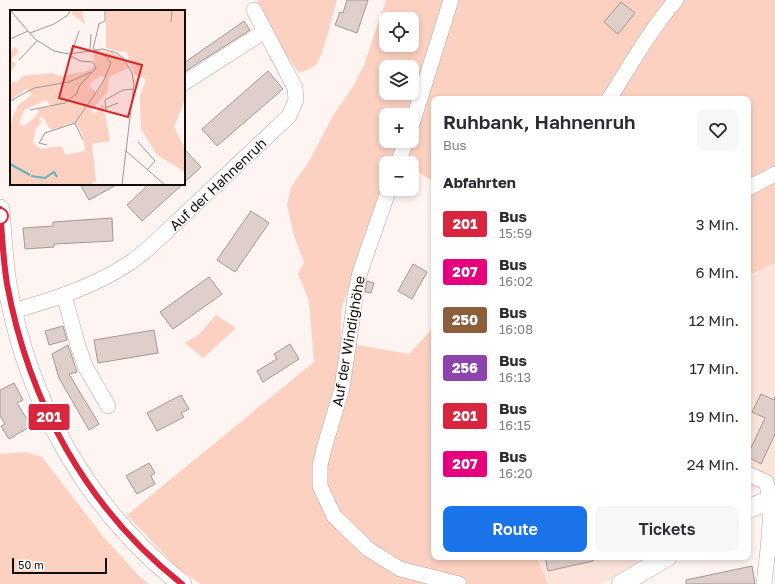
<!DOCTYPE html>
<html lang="de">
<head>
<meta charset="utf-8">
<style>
  body { margin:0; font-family:"Golos Text",sans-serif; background:#f7f7f7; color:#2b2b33; height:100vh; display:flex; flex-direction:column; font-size:15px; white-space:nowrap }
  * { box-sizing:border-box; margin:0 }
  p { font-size:13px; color:#7c7c81 }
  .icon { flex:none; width:22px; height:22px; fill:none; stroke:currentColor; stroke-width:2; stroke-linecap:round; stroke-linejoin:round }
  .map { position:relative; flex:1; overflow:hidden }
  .side { position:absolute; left:431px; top:96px; width:320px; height:464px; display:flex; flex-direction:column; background:#fff; border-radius:8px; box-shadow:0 2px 6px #0003 }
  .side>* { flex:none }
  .badge { padding:0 8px; border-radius:3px; font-size:14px; line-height:26px }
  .fabs { position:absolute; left:379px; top:12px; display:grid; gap:8px }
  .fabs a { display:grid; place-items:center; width:40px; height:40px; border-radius:8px; background:#fff; box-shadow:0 2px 6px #0003; font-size:20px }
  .scale { position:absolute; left:12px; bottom:10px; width:95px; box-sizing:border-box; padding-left:4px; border:2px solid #130e0c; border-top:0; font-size:11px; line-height:14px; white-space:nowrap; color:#130e0c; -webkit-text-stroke:3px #fff; paint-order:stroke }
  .map>.badge { position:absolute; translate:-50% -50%; box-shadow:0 0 0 2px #fff }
  h2 { padding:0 12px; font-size:15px; line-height:36px }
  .round { display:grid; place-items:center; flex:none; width:42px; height:42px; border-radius:8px; background:#f7f7f7 }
  .head { display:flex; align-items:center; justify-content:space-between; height:68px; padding:0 12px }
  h1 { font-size:19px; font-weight:600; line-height:30px }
  .primary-button { display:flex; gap:8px; margin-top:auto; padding:8px 12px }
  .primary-button a { flex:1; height:46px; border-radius:8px; background:#1a73e8; color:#fff; font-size:16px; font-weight:600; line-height:46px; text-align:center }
  .primary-button a+a { background:#f7f7f7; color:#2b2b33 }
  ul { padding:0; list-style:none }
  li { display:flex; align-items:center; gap:12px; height:48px; padding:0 12px }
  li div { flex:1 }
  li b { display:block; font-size:15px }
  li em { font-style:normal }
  li .badge { min-width:44px; font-weight:700; text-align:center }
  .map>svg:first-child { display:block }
  .built { fill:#fce4db }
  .green { fill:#fdd1c2; fill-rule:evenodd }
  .building { fill:#dfcfca; stroke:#a69792 }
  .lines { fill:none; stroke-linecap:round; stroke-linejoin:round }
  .minor-casing { stroke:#b4a49f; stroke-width:16 }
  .major-casing { stroke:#b4a49f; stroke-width:20 }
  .minor { stroke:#fff; stroke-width:15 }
  .major { stroke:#fff; stroke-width:19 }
  .line-casing { stroke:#fff; stroke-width:9 }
  .line { stroke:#d7263d; stroke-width:6 }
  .stop-dot { fill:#fff; stroke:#d7263d; stroke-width:2 }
  .labels { text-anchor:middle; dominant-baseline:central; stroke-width:3; stroke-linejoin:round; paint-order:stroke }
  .street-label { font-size:14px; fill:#130e0c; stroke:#fff }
  .inset-river { fill:none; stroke:#67b1ba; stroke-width:2 }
  .inset-road { fill:none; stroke:#a09895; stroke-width:1 }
  .view { fill:#d62828; fill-opacity:0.15; stroke:#d62828; stroke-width:2 }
  .inset-edge { fill:none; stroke:#130e0c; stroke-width:2 }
</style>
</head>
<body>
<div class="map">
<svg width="775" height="584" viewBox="0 0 775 584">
  <rect width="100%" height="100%" fill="#fef4f1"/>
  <g class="built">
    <path d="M775,263V481L748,491V276Z"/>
    <path d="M537,557H653L643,564L601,584H548Z"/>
  </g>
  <g class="green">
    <path d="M257,0H337C333,13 323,56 316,65C311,69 304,71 299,73L279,44Z"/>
    <path d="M386,0H775V263L748,276V99H434V182L412,168V163L390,162L386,163V172L341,311V342L409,354L434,327V557H537L548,584H201L178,569L127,515L314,362L309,301L298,274L304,262L294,236L287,205L291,187L308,163L334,114L354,85L364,65ZM386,19H412V45H386ZM386,67H412V93H386ZM386,115H412V141H386Z"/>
    <path d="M216,315L236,328L203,358L185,343L199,334Z"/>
    <path d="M25,452L42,457L102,535L139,576L149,584H0V454Z"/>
  </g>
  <g class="building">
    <path d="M347,0H368L357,33L335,25L340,12L343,13Z"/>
    <path d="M621,2L635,13L618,34L604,22Z"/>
    <path d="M244,21L250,30L184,72V63Z"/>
    <path d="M268,71L283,89L217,146L202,129Z"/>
    <path d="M184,149L201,167L184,183Z"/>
    <path d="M80,184H118L89,200Z"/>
    <path d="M149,184H183L142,221L127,205Z"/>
    <path d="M251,211L269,223L235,272L217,260Z"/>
    <path d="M112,218L113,241L54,244V247L25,249L23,228L53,226V222Z"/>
    <path d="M413,264L427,272L412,299L398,291Z"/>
    <path d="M209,277L222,294L173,329L160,312Z"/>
    <path d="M367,281L374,283L371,293L365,292Z"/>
    <path d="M63,326L67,340L49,345L45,331Z"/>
    <path d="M154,330L158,353L98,363L94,340Z"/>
    <path d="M290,344L299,359L263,382L257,371L277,359L274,354Z"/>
    <path d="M68,345L77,372L69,374L99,424L89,430L59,378L52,354Z"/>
    <path d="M14,383L23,400L17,403L31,426L9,439L1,426L5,424L0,416V390Z"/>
    <path d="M761,394L774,400L775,397V434L761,464L748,457V454L765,418L752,412Z"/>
    <path d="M181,395L189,409L181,413L184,417L157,431L147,413Z"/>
    <path d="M149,463L155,473L151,476L155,484L137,494L126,476Z"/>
    <path d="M545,557H593V561L548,571Z"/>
    <path d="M752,566L755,584H686V580Z"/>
  </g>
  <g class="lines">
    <g class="minor-casing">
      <g id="minor">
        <path d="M184,83L265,31"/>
        <path d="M609,99C630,66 650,30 676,0"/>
        <path d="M412,124L451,0"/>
        <path d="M398,163L406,141"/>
        <path d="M748,188L775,174"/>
        <path d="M389,189L360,272L355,295L353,314L342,388L325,445L320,465V486L334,516L368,549L400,569L459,584"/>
        <path d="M64,295L78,346L86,368L108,406"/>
        <path id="s1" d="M13,311C52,300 93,287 128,264C136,259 143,253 150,247L289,116L296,100L295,88L254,10"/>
        <path d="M748,474L766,482C775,507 767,556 764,584"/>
      </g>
    </g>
    <g class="major-casing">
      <g id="major">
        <path d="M0,209C2,234 3,259 7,284C28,403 87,509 182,584"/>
        <path d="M748,509L775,498"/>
        <path d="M621,584L667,557"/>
      </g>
    </g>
    <use href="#minor" class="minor"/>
    <use href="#major" class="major"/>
  </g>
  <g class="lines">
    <g class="line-casing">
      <path id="line" d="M0,209C2,234 3,259 7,284C29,403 87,509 182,584"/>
    </g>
    <use href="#line" class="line"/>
  </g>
  <circle class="stop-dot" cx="0" cy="216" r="8"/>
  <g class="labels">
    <g class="street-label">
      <text stroke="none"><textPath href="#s1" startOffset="245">Auf der Hahnenruh</textPath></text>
      <text transform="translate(348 341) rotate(-80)">Auf der Windighöhe</text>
    </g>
  </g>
  <g transform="translate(10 10)">
    <rect width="175" height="175" fill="#fef4f1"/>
    <path d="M62,0H74L72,2L75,14L61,3ZM96,0H175V90L164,117L175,139V162L147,145L131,119L130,86L136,69L125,65L117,49L119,47L116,41L110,42L96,38ZM5,37L9,41L1,50L6,54L1,61L0,42ZM83,40L102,42L112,47L119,58L99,67L97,82L81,101L85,104L93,93L100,131L82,134L86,171L79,175H0V120L2,109L8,95L22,85L17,79L0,90V75L4,71L6,73L13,66L42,63L50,66L76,61L85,56ZM90,66L96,68L87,83L79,75ZM36,90L41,97L27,98L29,102L22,110L14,116L9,114L14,100ZM32,106L41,120L66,112L73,126L75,141L56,145L51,136L32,139L26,136L23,131L26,118L32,112L29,109Z" fill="#fdd1c2" fill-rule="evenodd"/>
    <path class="inset-river" d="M0,154L20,165M21,166L35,168L44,162L47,167"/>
    <path class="inset-road" d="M0,0L25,29L44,41L59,44L93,39L107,43L114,49L122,63L124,74L116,141L155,175M161,12L162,0M20,23L44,14L58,5L60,0M0,29L18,21M83,39L89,14L95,11V0M80,40L81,24M9,50L27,31M0,91L24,78L59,72L81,62M95,98L108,93M20,100L55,93L67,83L70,75L86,58L83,52L70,51L61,46L69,21M96,100L95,90L113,80L124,79M65,113L73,130M128,132L145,151L137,160M37,135L29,133L35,123L65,113L93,72L101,53L96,47L84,39M112,175L116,140"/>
    <path class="view" d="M63,36L132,55L118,107L49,88Z"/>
    <rect width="175" height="175" class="inset-edge"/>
  </g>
</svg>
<div class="fabs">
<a><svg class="icon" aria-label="locate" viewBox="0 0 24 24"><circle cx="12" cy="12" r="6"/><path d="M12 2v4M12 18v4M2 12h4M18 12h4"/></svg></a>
<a><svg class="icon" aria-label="layers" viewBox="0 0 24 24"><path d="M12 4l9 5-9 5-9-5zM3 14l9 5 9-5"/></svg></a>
<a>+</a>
<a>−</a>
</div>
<div class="scale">50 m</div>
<b class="badge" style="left:49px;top:417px;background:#d7263d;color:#fff">201</b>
<section class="side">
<div class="head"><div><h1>Ruhbank, Hahnenruh</h1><p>Bus</p></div><a class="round"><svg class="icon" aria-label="heart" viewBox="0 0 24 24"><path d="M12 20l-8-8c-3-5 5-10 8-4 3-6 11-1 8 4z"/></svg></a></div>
<h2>Abfahrten</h2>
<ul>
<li><span class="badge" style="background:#d7263d;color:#fff">201</span><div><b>Bus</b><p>15:59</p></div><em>3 Min.</em></li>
<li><span class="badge" style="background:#e6007e;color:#fff">207</span><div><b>Bus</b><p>16:02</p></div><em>6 Min.</em></li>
<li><span class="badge" style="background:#8b5e3c;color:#fff">250</span><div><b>Bus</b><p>16:08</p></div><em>12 Min.</em></li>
<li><span class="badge" style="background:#8e44ad;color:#fff">256</span><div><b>Bus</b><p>16:13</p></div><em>17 Min.</em></li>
<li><span class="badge" style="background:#d7263d;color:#fff">201</span><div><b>Bus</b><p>16:15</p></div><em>19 Min.</em></li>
<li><span class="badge" style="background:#e6007e;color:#fff">207</span><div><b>Bus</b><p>16:20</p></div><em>24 Min.</em></li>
</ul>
<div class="primary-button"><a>Route</a><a>Tickets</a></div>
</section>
</div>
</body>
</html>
